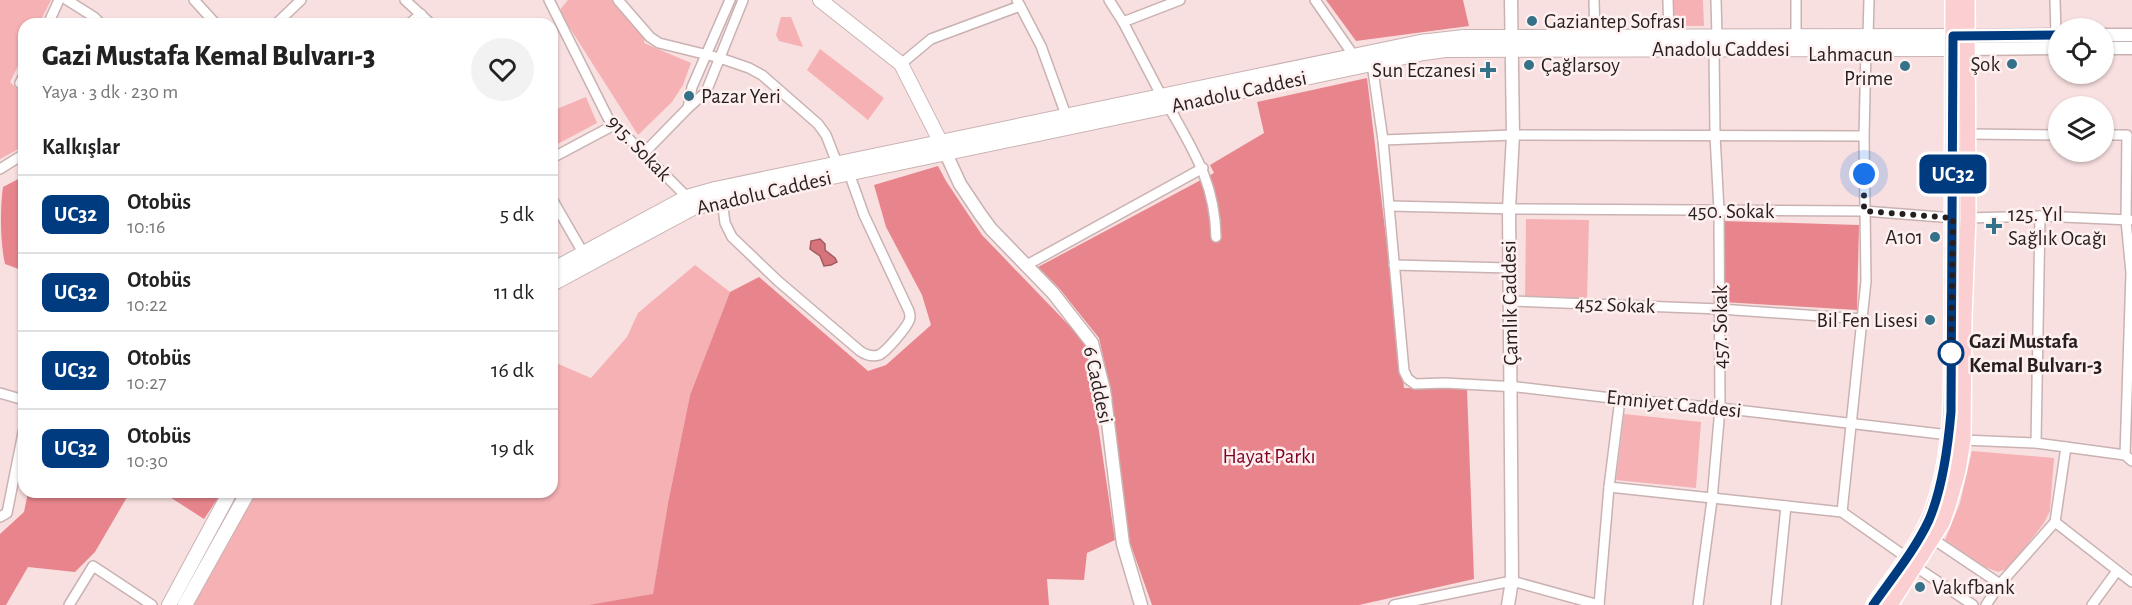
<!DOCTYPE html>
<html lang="tr">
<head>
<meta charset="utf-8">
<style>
  body { margin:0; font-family:"Alegreya Sans",sans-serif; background:#f2f2f2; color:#222; height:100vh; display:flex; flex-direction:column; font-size:22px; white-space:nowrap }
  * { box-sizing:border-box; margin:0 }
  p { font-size:20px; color:#767676 }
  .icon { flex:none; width:33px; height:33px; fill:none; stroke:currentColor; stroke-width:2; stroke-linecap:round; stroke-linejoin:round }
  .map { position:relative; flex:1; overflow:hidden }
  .side { position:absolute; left:18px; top:18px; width:540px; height:480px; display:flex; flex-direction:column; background:#fff; border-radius:18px; box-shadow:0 2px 4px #0004 }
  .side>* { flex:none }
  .badge { padding:0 12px; border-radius:9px; font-size:21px; line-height:39px }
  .tools { position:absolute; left:2048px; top:18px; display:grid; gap:12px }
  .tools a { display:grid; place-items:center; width:66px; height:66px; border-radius:50%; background:#fff; box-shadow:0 2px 4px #0004; font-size:30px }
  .you { position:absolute; width:30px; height:30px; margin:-15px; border:4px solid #fff; border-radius:50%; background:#1a73e8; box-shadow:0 0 0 9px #1a73e833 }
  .map>.badge { position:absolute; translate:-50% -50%; box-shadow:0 0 0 3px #fff }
  h2 { padding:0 24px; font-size:22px; line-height:54px }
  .round { display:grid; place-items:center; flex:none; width:63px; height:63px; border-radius:32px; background:#f2f2f2 }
  .summary { display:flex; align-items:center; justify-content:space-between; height:102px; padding:0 24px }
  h1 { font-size:28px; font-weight:800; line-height:45px }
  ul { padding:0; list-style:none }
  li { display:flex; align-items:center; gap:18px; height:78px; padding:0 24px; border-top:2px solid #e0e0e0 }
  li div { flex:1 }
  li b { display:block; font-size:22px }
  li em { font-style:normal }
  li .badge { min-width:66px; font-weight:700; text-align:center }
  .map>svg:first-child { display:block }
  .green { fill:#f5b1b4 }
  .forest { fill:#e8858c }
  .water { fill:#d5747b; stroke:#a15a5f; stroke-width:1.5 }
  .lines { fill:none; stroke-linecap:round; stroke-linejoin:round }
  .minor-casing { stroke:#cab2b2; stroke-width:12 }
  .tertiary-casing { stroke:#cab2b2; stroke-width:15 }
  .secondary-casing { stroke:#cab2b2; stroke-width:16 }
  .primary-casing { stroke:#fff; stroke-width:18 }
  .minor { stroke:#fff; stroke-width:9 }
  .tertiary { stroke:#fff; stroke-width:12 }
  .secondary { stroke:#fff; stroke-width:14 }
  .primary { stroke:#fbcfd1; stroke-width:15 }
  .line-casing { stroke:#fff; stroke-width:14 }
  .line { stroke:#003b80; stroke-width:9 }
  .walk { stroke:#271e1f; stroke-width:6; stroke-dasharray:0 10.8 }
  .poi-dot { fill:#357188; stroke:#fff0f0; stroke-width:2 }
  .stop-dot { fill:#fff; stroke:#003b80; stroke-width:3 }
  .labels { text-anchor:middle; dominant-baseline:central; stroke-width:5; stroke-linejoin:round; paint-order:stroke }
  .poi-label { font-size:21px; fill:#271e1f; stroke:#fff0f0; text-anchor:start }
  .street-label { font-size:21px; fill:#271e1f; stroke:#fff0f0 }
  .stop-label { font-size:21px; font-weight:bold; fill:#271e1f; stroke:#fff0f0; text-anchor:start }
  .park-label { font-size:21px; fill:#7f0024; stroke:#fff0f0 }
</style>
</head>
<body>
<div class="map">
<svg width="2132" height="605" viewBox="0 0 2132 605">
  <rect width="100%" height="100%" fill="#f9e0e0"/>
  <g class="green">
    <path d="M0,0H51L39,24H24V54L10,82L24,95V146L0,159Z"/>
    <path d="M568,0H614L645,35L644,43L691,63L683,85L672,102L638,135L559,11Z"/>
    <path d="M1672,0H1703L1704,26H1672Z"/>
    <path d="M781,17H791L803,47L779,41L776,35Z"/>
    <path d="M820,49L884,98L868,120L807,70Z"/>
    <path d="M586,97L597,123L552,147V111Z"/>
    <path d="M1526,219L1589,220L1587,301L1525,300Z"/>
    <path d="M695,265L730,292L690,395L668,503L653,595L588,605H192L255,492H395L401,495L404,492H552V366L556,363L591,378L627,337L638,313Z"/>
    <path d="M1624,414L1701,422L1696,488L1616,480Z"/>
    <path d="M1972,451L2054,458L2050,511L2044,523L2009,568L1998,572L1985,567L1945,540L1960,503Z"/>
  </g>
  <g class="forest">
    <path d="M1326,0H1463L1469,26L1356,41Z"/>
    <path d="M1367,78L1404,388L1467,389L1474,579L1359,605H1152L1129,540L1110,387L1099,338L1059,288L1038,267L1214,173L1210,165L1264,133L1257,102Z"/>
    <path d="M938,166L946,181L982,235L1086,343L1115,540L1087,553L1084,580L1047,579L1049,605H588L653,594L668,503L690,395L730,292L759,277L868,371L886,365L931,325L922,295L886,227L874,185Z"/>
    <path d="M24,176V271L5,264C0,242 0,208 3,187Z"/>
    <path d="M1723,221L1859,225L1857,310L1723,302Z"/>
    <path d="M28,492H130L95,552L75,572L28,567L6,605H0V534L24,512Z"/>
    <path d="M162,492H222L204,519Z"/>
  </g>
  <path class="water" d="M820,239L825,244V250L835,258L837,262L831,265L824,266L820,256L810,249L811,241Z"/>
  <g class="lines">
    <g class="minor-casing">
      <g id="minor">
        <path d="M67,0L94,17L101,24"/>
        <path d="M194,0L216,24"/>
        <path d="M405,0L431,24"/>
        <path d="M549,0L608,118L687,197"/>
        <path d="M618,0L650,37L659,43L720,58L749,68L762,75L818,124L826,135L837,163"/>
        <path d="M1017,0L1041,46L1066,115"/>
        <path d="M1109,0L1123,22L1161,95"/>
        <path d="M1315,0L1354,56"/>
        <path d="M1594,0L1595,38"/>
        <path d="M1668,0L1669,37"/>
        <path d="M1716,0L1717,37"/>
        <path d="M2055,0L2056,35"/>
        <path d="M1123,22L1180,0"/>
        <path d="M48,24L59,0"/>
        <path d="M276,24L301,0"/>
        <path d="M409,24L421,14"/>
        <path d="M1796,36V0"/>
        <path d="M1868,37L1869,0"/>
        <path d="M901,64L931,39L1020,6"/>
        <path d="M1372,64L1383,140L1404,371L1408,379L1415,384L1445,383L1517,387L1620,399L1720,408L1949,435"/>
        <path d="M24,75L20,83L24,86"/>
        <path d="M1169,107C1194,152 1215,183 1216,237"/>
        <path d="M688,108L692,87L730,0"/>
        <path d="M1968,134L2058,135"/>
        <path d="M2103,135H2127L2126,220L2131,273L2125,455"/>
        <path d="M1383,140L1513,135L1864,136"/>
        <path d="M644,153L688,108L706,92L743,0"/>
        <path d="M552,158L614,125"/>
        <path d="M0,169L24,154"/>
        <path d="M552,199L585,256"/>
        <path d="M722,200L725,223L732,237L778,281L860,351C866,355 872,357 879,355C886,352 906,328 909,321C911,317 910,316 909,311L864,215L849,173"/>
        <path d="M1389,206L1518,209L1864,211L1954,218"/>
        <path d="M1968,218L2040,216L2130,220"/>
        <path d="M1394,265L1509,268"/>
        <path d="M1025,266L1203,168"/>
        <path d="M1510,301L1720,309L1863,319"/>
        <path d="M0,393L24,400"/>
        <path d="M1963,440L2036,443L2125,455L2132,461"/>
        <path d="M2036,443L2040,216"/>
        <path d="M1609,487L1842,512L1906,557"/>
        <path d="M1842,512L1866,281L1864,136L1866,49"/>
        <path d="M0,517L7,513L24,428"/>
        <path d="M2055,522L2132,582"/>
        <path d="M1933,539L2000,584"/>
        <path d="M1916,567L1973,605"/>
        <path d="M69,605L93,566L152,605"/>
        <path d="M1394,605L1512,581L1599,605"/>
        <path d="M1599,605L1609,487L1620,399"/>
        <path d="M1698,605L1712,500L1720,408L1719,211L1715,135L1714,48"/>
        <path d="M1776,605L1786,506"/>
        <path d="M1986,605L2000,584L2055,522L2066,447"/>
        <path d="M2092,605L2117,571"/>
      </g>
    </g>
    <g class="tertiary-casing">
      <g id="tertiary">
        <path d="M2103,35H2132"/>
        <path d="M1968,36L2058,35"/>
        <path d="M2103,48H2132"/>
        <path d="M1968,49L2058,48"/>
        <path d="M942,145L960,184L980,214L991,229L1053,293L1092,343L1104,390L1123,544L1141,605"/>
        <path d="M1508,605L1512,581L1509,209L1513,135L1511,0"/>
      </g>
    </g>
    <g class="secondary-casing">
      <g id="secondary">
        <path d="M820,0L901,64L940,141"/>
        <path d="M552,270L687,197L715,189L1420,42L1464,37L1962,36"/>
        <path d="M552,284L693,208L751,194L1424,53L1445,50L1962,49"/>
        <path d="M169,605L230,492"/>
        <path d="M185,605L248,492"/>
      </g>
    </g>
    <g class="primary-casing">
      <g id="primary">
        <path d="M1874,605C1893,577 1917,548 1930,517C1956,453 1951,382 1952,314C1953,210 1953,105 1953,0"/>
        <path d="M1890,605L1942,523L1948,506L1958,471L1963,440L1964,317L1968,218L1967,0"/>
      </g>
    </g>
    <use href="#minor" class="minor"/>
    <use href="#tertiary" class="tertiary"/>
    <use href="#secondary" class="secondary"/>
    <use href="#primary" class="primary"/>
  </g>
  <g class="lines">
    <g class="line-casing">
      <path id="line" d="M1873,605C1892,578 1915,550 1929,520C1943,487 1948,447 1951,412L1953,36L2058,35"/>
    </g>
    <use href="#line" class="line"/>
    <path class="walk" d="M1864,174V211L1953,218L1951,353"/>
  </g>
  <g class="poi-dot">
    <circle cx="1532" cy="21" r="6"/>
    <circle cx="2012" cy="64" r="6"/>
    <circle cx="1529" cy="65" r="6"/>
    <circle cx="1905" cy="66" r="6"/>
    <path d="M1485 61h6v6h6v6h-6v6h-6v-6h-6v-6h6z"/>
    <circle cx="689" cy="96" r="6"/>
    <path d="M1991 217h6v6h6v6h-6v6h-6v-6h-6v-6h6z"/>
    <circle cx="1935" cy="237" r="6"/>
    <circle cx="1930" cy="320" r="6"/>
    <circle cx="1920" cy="587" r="6"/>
  </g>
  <circle class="stop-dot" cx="1951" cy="353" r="12"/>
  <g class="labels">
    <g class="poi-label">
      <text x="1544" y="21">Gaziantep Sofrası</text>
      <text x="1893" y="54" text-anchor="end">Lahmacun<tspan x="1893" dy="24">Prime</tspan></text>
      <text x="2000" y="64" text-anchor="end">Şok</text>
      <text x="1541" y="65">Çağlarsoy</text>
      <text x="1476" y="70" text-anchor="end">Sun Eczanesi</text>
      <text x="701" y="96">Pazar Yeri</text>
      <text x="2008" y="214">125. Yıl<tspan x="2008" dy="24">Sağlık Ocağı</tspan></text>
      <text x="1923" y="237" text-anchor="end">A101</text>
      <text x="1918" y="320" text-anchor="end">Bil Fen Lisesi</text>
      <text x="1932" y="587">Vakıfbank</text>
    </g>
    <g class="street-label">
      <text x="1721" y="49">Anadolu Caddesi</text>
      <text transform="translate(1239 92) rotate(-12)">Anadolu Caddesi</text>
      <text transform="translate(639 148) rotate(46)">915. Sokak</text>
      <text transform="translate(764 193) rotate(-13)">Anadolu Caddesi</text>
      <text x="1731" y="211">450. Sokak</text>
      <text transform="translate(1510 303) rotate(-91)">Çamlık Caddesi</text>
      <text transform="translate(1615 305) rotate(2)">452 Sokak</text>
      <text transform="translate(1720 327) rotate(-90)">457. Sokak</text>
      <text transform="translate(1098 385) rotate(78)">6 Caddesi</text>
      <text transform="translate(1674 404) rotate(6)">Emniyet Caddesi</text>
    </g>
    <g class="stop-label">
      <text x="1969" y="341">Gazi Mustafa<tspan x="1969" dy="24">Kemal Bulvarı-3</tspan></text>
    </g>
    <g class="park-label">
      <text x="1269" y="456">Hayat Parkı</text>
    </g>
  </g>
</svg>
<div class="tools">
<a><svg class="icon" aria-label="locate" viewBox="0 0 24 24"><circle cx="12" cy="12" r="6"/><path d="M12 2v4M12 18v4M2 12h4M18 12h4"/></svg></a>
<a><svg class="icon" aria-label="layers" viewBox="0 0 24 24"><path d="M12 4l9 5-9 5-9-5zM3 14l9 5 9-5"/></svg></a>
</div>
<div class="you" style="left:1864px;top:174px"></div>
<b class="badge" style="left:1953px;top:174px;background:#003b80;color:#fff">UC32</b>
<section class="side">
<div class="summary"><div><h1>Gazi Mustafa Kemal Bulvarı-3</h1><p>Yaya · 3 dk · 230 m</p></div><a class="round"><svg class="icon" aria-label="heart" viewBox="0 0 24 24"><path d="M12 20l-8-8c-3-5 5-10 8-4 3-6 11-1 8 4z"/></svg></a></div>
<h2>Kalkışlar</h2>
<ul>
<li><span class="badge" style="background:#003b80;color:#fff">UC32</span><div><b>Otobüs</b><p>10:16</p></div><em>5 dk</em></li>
<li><span class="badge" style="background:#003b80;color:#fff">UC32</span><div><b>Otobüs</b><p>10:22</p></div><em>11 dk</em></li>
<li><span class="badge" style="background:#003b80;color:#fff">UC32</span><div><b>Otobüs</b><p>10:27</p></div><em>16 dk</em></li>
<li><span class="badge" style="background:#003b80;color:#fff">UC32</span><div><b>Otobüs</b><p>10:30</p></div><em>19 dk</em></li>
</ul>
</section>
</div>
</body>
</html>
